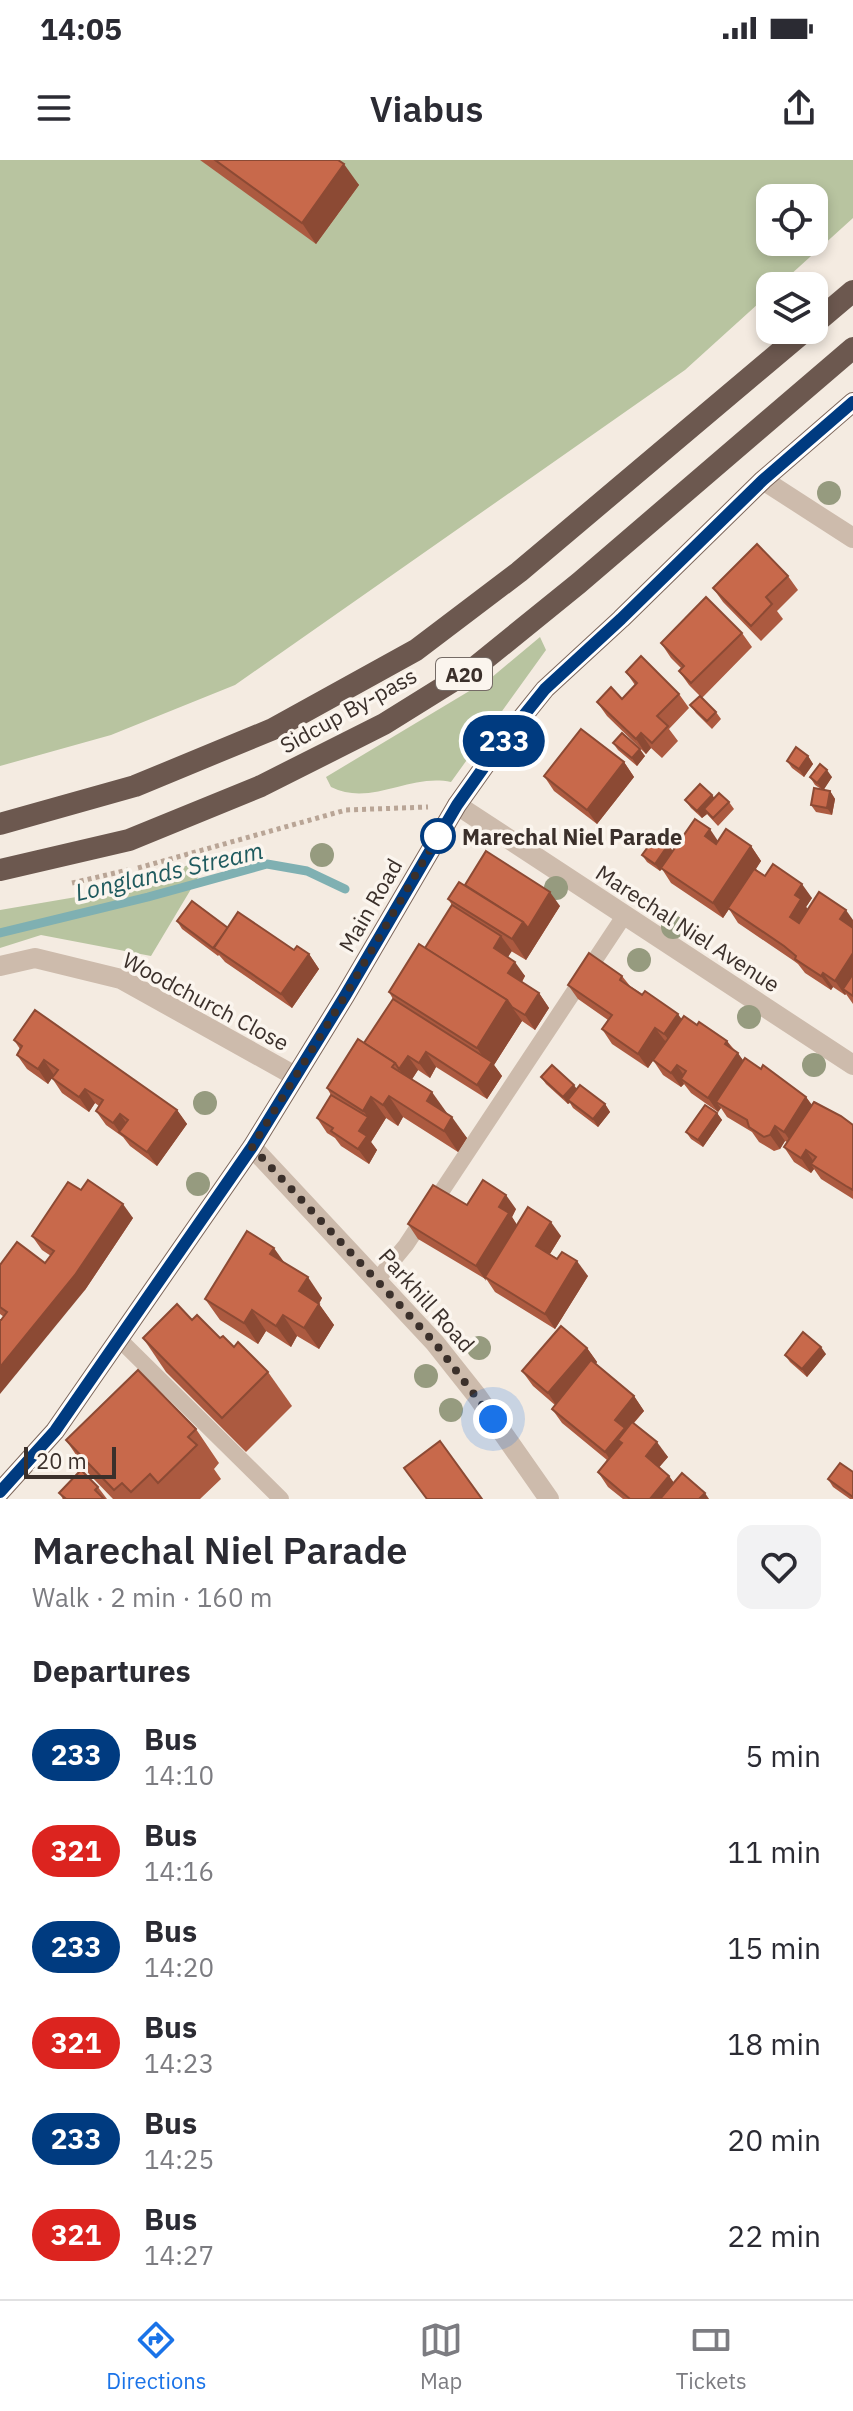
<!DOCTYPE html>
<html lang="en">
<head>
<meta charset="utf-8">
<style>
  body { margin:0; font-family:"IBM Plex Sans",sans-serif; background:#f2f2f3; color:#2b2b33; height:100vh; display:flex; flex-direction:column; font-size:30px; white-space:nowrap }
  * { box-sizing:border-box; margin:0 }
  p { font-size:26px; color:#7c7c81 }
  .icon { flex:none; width:44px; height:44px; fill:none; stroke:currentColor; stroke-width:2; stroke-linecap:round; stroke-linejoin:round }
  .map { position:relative; height:1339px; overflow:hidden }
  .panel { display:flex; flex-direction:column; background:#fff; flex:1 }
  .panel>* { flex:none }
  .badge { padding:0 16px; border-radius:26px; font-size:28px; line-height:52px }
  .buttons { position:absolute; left:756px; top:24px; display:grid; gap:16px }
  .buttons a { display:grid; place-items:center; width:72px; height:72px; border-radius:16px; background:#fff; box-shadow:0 4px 12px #0003; font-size:40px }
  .scale { position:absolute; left:24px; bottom:20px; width:92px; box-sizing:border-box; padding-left:8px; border:4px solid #3b302b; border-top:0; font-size:22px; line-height:28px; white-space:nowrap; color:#3b302b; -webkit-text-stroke:6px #fbf5ee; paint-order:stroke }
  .you { position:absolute; width:40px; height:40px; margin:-20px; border:6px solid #fff; border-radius:50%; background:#1a73e8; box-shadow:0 0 0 12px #1a73e833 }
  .map>.badge { position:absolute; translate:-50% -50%; box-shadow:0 0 0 4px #fff }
  h2 { padding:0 32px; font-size:30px; line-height:72px }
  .round { display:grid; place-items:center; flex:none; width:84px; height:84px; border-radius:16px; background:#f2f2f3 }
  .overview { display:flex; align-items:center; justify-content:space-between; height:136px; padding:0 32px }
  h1 { font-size:38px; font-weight:600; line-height:60px }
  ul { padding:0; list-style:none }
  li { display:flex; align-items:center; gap:24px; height:96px; padding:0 32px }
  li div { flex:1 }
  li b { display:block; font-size:30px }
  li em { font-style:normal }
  li .badge { min-width:88px; font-weight:700; text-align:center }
  .status { display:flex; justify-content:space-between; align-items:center; height:56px; padding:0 40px; background:#fff; direction:ltr }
  .status svg { height:22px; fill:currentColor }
  header { display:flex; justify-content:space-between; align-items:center; height:104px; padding:0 32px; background:#fff; font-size:36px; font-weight:600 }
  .dock { display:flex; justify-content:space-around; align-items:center; height:112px; border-top:2px solid #e1e1e2; background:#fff; font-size:22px; color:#7c7c81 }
  .dock a { display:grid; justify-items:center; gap:4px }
  .dock .on { color:#1a73e8 }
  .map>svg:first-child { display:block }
  .green { fill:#b8c4a0; fill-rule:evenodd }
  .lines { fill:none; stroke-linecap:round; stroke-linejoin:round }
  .stream { stroke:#7fb0b2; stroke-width:9 }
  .path { stroke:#b9a596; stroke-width:5; stroke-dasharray:4 4; stroke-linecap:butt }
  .service { stroke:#cdbbac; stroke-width:16 }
  .minor { stroke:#cdbbac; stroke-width:20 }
  .primary { stroke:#7d675c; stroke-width:20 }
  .trunk { stroke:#6c584f; stroke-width:22 }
  .tree { fill:#969b7f }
  .wall { fill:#ac5a40 }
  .shaded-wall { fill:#8c4a34 }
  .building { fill:#c8694b; stroke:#8c4a34; stroke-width:2 }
  .line-casing { stroke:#fff; stroke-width:18 }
  .line { stroke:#003b80; stroke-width:12 }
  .walk { stroke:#3b302b; stroke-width:8; stroke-dasharray:0 14.4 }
  .stop-dot { fill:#fff; stroke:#003b80; stroke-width:4 }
  .labels { text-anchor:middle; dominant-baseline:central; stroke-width:7; stroke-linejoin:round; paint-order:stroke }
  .shield { fill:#fbf5ee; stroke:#756b66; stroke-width:2 }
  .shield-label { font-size:20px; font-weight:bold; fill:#3b302b }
  .street-label { font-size:22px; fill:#3b302b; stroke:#fbf5ee }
  .stop-label { font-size:22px; font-weight:bold; fill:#3b302b; stroke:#fbf5ee; text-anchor:start }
  .water-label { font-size:24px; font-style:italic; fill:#1f5a5e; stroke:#fbf5ee }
</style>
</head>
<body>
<div class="status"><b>14:05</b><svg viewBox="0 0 49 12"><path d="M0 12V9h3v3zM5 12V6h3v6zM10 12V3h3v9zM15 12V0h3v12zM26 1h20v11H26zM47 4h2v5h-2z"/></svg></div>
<header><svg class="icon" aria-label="menu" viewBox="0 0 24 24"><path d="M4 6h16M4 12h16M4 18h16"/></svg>Viabus<svg class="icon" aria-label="share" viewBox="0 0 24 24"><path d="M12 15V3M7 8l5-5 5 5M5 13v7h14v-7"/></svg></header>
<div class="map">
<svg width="853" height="1339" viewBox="0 0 853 1339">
  <rect width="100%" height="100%" fill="#f4ebe1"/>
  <g class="green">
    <path d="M0,0H853V58L778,126H770V133L685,210L235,525L111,575L0,606ZM770,38H814V82H770Z"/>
    <path d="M540,477L546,490L451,622C410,613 371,647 331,627L326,617L491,518Z"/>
    <path d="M209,699L151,796L41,775L0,788V750L88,735Z"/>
  </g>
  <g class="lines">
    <path class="stream" d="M0,773L148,737L267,704L307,711L345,729"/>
    <g class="path">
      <path d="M138,708L346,650L428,647"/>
      <path d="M72,723L128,710"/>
    </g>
    <g class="service">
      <path d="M377,1120L406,1085L624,756"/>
      <path d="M120,1180L281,1339"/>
    </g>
    <g class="minor">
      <path d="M763,320L853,378"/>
      <path d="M457,645L853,905"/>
      <path d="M0,806L35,798L121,819L295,916"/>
      <path d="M252,987L435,1183L477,1236L549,1339"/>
    </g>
    <path class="primary" d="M0,1332L55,1271L252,987L345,836L457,645L496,590L545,529L621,459L763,320L853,242"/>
    <g class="trunk">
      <path d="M814,164L853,131"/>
      <path d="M0,664L135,626L273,569L416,490L519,412L806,170"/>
      <path d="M0,710L129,680L261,626L384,564L474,508L579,423L853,188"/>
    </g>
  </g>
  <g class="tree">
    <circle cx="829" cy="333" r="12"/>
    <circle cx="322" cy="695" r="12"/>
    <circle cx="556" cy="728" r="12"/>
    <circle cx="673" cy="767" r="12"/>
    <circle cx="639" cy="800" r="12"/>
    <circle cx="749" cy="857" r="12"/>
    <circle cx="814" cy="905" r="12"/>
    <circle cx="205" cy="943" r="12"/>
    <circle cx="198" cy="1024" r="12"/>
    <circle cx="479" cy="1188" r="12"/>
    <circle cx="426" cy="1216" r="12"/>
    <circle cx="451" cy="1250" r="12"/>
  </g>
  <g class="wall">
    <path d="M200,0H338L359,25L316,84Z"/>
    <path d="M788,416L798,430L777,451L783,459L761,481L723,442L713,428Z"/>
    <path d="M742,473L752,487L702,538L716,552L721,559L712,569L696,553L690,545L700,536L689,525L679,511L681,508L671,498L661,483Z"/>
    <path d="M626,512L679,534L689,548L669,569L678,581L662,598L651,588L646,594L607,556L597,542L622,539L635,525Z"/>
    <path d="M613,583L645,596L637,606L618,590Z"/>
    <path d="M808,596L813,604L804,617L792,608L787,601Z"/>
    <path d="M624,602L634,617L597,664L554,631L544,616Z"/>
    <path d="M810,617H832L823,630L830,631L835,639L832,655L816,652L811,645L821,629L815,625Z"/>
    <path d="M712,635L714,638L729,642L734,649L718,666L707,654L702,658L691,648L685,640Z"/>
    <path d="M718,681L751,686L761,701L756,709L765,716L812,738L806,747L808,749L853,760V844L846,834L845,835L833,827L831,830L805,813L798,804L794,801L738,763L729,749L723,758L671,723L662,709L660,711L647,702L642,695L673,691Z"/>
    <path d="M465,725L560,746L526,800L511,791L508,797L525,816L522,822L539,833L549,848L535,870L522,861L494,905L502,916L487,939L436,907L430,918L418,910L412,919L447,953L467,978L458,992L403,957L398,966L386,958L371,982L377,990L369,1004L341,986L335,978L327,973L317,958L331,935L327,928L364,883L393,839L389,832L425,788L452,745L448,739Z"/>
    <path d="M177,761L228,768L294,790L309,794L319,809L292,848L225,802L219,795L218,796L182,769Z"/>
    <path d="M622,816L630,826L682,859L697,865L727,881L743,900L806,937L812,945L853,965V1039L821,1019L814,1009L811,1013L794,1002L784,987L787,982L785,981L780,989L774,991L759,982L752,972L727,957L721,948L718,952L691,933L684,924L681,927L663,915L653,900L666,882L648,908L612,884L602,869L608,860L578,839L568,825Z"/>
    <path d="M14,880L177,950L187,964L157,1006L130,986L123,977L106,965L96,951L99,946L95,943L89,952L62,933L52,918L54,915L48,924L27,909L17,895L20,889Z"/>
    <path d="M541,917L577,929L605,944L610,952L598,967L573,948L570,943L568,944L546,924Z"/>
    <path d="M717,953L722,960L703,987L691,979L686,972Z"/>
    <path d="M81,1030L133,1058L85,1130L1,1160L4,1157L0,1154V1105L45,1103L51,1096L42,1090L32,1076Z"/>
    <path d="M467,1045L516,1049L512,1057L517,1065L561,1076L550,1094L588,1116L555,1169L495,1132L487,1120L418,1079L408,1064Z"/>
    <path d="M285,1103L322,1138L319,1144L334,1165L319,1189L297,1176L291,1187L266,1171L258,1184L220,1160L205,1139Z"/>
    <path d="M192,1160L234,1187L268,1212L292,1246L246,1292L166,1212L143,1178Z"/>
    <path d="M587,1188L597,1202L596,1204L634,1236L644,1251L634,1263L668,1297L659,1307L669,1316L674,1323L709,1339H623L608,1327L598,1312L607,1300L562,1263L552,1249L555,1245L533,1226L522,1211Z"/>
    <path d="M826,1194L807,1217L790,1202L785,1195Z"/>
    <path d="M196,1269L219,1303L214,1309L221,1319L200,1339H113L89,1314L66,1280Z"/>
    <path d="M853,1312V1339H850L833,1327L828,1319Z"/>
    <path d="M98,1327L107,1339H63L59,1333Z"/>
  </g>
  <g class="shaded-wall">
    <path d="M344,4L359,25L316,84L302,63Z"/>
    <path d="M641,573L651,588L646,594L636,579Z"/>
    <path d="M640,589L645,596L637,606L632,598Z"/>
    <path d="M808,596L813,604L804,617L799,609Z"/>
    <path d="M624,602L634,617L597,664L587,650Z"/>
    <path d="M827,610L832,617L823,631L817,623Z"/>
    <path d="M830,631L835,639L832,655L827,648Z"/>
    <path d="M712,635L718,642L704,649L707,654L702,658L697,651Z"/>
    <path d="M710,669L720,684L715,691L705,676Z"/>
    <path d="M668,685L674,692L660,711L655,704Z"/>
    <path d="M751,686L761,701L723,758L713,743Z"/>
    <path d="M802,724L812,738L806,747L812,754L800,772L790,757L795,735Z"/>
    <path d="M550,732L560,746L526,800L512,779L523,762Z"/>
    <path d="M846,750L853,760V769L840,759Z"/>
    <path d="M501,776L512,791L504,803L494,788Z"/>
    <path d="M853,793V823L843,829L846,834L845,835L835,821Z"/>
    <path d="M309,794L319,809L292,848L281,834Z"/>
    <path d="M515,802L525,816L518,828L508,813Z"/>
    <path d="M823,813L833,827L831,830L821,816Z"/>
    <path d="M539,833L549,848L535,870L525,855Z"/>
    <path d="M507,840L522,861L494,905L502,916L487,939L477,925L489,906L477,888Z"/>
    <path d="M678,854L688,868L675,888L664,874Z"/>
    <path d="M655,868L666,882L648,908L638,894Z"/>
    <path d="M727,881L736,895L738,893L748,908L716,942L721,948L718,952L708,938Z"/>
    <path d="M426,892L436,907L430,918L419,903Z"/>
    <path d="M408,896L418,910L409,924L399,909Z"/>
    <path d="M44,900L54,915L48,924L38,909Z"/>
    <path d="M677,905L687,920L681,919L684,924L681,927L671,913Z"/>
    <path d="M574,925L579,932L568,944L563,937Z"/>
    <path d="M85,929L95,943L89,952L79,937Z"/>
    <path d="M432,932L447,953L427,941Z"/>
    <path d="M389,936L403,957L398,966L383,945Z"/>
    <path d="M371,937L386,958L371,982L377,990L369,1004L358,989L359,971L368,957L363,951Z"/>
    <path d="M806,937L816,951L794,986L784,972Z"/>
    <path d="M605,944L610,952L598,967L593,959Z"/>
    <path d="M177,950L187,964L157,1006L147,992Z"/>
    <path d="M717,953L722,960L703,987L698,980Z"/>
    <path d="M120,954L130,968L119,972L123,977L113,963Z"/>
    <path d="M452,957L467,978L458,992L444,971Z"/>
    <path d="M775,966L785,981L780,989L770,975Z"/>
    <path d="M806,990L816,1005L811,1004L814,1009L811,1013L801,998Z"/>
    <path d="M506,1035L516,1049L512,1057L519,1068L485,1117L486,1121L476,1106L499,1047Z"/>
    <path d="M123,1044L133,1058L85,1130L0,1234V1207Z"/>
    <path d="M551,1062L561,1076L546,1100L536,1086Z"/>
    <path d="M274,1088L289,1109L270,1094Z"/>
    <path d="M577,1101L588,1116L555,1169L545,1154Z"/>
    <path d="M308,1117L322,1138L314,1152L299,1131Z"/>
    <path d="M319,1144L334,1165L319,1189L304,1168Z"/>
    <path d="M252,1150L266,1171L258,1184L244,1163Z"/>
    <path d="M283,1155L297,1176L291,1187L276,1166Z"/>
    <path d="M821,1187L826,1194L807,1217L802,1209Z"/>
    <path d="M587,1188L597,1202L558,1248L548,1233Z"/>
    <path d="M634,1236L644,1251L618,1280L627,1292L615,1307L605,1292L615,1260Z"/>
    <path d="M657,1282L668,1297L656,1311L646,1296Z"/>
    <path d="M669,1316L679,1330L672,1339H650Z"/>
    <path d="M705,1333L709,1339H699Z"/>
  </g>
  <g class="building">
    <path d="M215,0H338L344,4L302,63Z"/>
    <path d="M757,384L788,416L766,437L772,444L751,466L713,428Z"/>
    <path d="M706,437L742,473L691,523L679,511L684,506L661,483Z"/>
    <path d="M641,496L679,534L657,556L668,566L652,583L641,573L636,579L597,542L611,527L622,539L637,523L626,512Z"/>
    <path d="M700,536L716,552L707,561L690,545Z"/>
    <path d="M581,569L624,602L587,650L544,616Z"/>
    <path d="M622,573L640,589L632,598L613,583Z"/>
    <path d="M796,587L808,596L799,609L787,601Z"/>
    <path d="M820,604L827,610L817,623L810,617Z"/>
    <path d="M700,624L712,635L697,651L685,640Z"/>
    <path d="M814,628L830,631L827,648L811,645Z"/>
    <path d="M719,633L729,642L713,658L704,649Z"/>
    <path d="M695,659L710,669L705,676L716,684L726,669L751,686L713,743L661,708Z"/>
    <path d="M656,676L668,685L655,704L642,695Z"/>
    <path d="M486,691L550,732L528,768L523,762L465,725Z"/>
    <path d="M773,704L802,724L795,735L801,739L790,757L799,763L819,732L846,750L840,759L853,768V793L835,821L823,813L821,816L795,799L796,796L784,786L728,748L754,709L765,716Z"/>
    <path d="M459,722L523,762L512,779L448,739Z"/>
    <path d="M192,741L228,768L213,788L177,761Z"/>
    <path d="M452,745L501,776L494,788L515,802L508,813L539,833L525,855L512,847L507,840L425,788Z"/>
    <path d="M238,752L294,790L297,786L309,794L281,834L214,788Z"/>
    <path d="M419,784L507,840L477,888L389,832Z"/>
    <path d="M589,793L622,816L620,820L642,835L645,831L678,854L664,874L655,868L638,894L602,869L612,855L568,825Z"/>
    <path d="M853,814V836L843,829Z"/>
    <path d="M393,839L492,902L477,925L426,892L419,903L408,896L399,909L395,903L364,883Z"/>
    <path d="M35,850L177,950L147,992L119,972L128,960L120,954L113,963L96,951L103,940L85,929L79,937L52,918L58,910L44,900L38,909L17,895L22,886L14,880Z"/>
    <path d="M684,856L697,865L699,862L727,881L725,884L738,893L708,938L681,919L686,911L677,905L671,913L653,900Z"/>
    <path d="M358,879L395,903L392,907L432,932L427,941L452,957L444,971L389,936L383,945L371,937L363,951L327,928Z"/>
    <path d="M745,898L761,909L763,905L806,937L784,972L775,966L770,975L764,977L749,967L747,960L716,942Z"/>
    <path d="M552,905L574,925L563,937L541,917Z"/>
    <path d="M580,925L605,944L593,959L568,940Z"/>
    <path d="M331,935L368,957L359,971L367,976L358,989L331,971L333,968L317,958Z"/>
    <path d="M814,942L841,956L853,965V1030L846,1026L811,1004L816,997L806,990L801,998L784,987Z"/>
    <path d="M705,945L717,953L698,980L686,972Z"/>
    <path d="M88,1020L123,1044L75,1115L0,1207V1160H1L7,1152L0,1147V1105L17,1082L45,1103L54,1091L32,1076L68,1022L81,1030Z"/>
    <path d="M483,1020L506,1035L499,1047L509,1053L476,1106L408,1064L433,1025L467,1045Z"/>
    <path d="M528,1047L551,1062L536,1086L557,1099L562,1092L577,1101L545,1154L485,1117Z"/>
    <path d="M247,1071L274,1088L270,1094L308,1117L299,1131L319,1144L304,1168L283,1155L276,1166L252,1150L244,1163L205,1139Z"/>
    <path d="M177,1144L192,1160L197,1155L220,1178L223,1176L234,1187L238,1182L268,1212L222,1258L143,1178Z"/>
    <path d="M561,1166L587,1188L548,1233L522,1211Z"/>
    <path d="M803,1172L821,1187L802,1209L785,1195Z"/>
    <path d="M591,1200L634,1236L615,1260L625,1268L605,1292L552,1249Z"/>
    <path d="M138,1210L196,1269L188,1277L197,1285L158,1323L150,1314L131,1332L122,1323L114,1330L66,1280Z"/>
    <path d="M632,1262L657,1282L646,1296L669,1316L650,1339H630L598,1312L622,1283L618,1280Z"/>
    <path d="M440,1281L482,1339H427L404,1308Z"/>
    <path d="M840,1303L853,1312V1337L828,1319Z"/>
    <path d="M81,1310L98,1327L95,1330L104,1339H63L65,1338L59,1333Z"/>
    <path d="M682,1313L705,1333L699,1339H660Z"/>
  </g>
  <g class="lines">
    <g class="line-casing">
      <path id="line" d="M0,1332L55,1271L252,987L345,836L457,645L496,590L545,529L621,459L763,320L853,242"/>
    </g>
    <use href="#line" class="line"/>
    <path class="walk" d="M438,676L441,671L345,836L252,987L435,1183L493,1259"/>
  </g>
  <circle class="stop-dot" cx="438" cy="676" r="16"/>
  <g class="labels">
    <rect class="shield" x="436" y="498" width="56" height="32" rx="6"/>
    <g class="shield-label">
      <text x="464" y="514">A20</text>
    </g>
    <g class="street-label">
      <text transform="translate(348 550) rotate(-29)">Sidcup By-pass</text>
      <text transform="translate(370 745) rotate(-60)">Main Road</text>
      <text transform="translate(688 768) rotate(33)">Marechal Niel Avenue</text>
      <text transform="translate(206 841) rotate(28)">Woodchurch Close</text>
      <text transform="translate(427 1140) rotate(48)">Parkhill Road</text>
    </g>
    <g class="stop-label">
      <text x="462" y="676">Marechal Niel Parade</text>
    </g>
    <g class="water-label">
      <text transform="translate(169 711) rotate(-13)">Longlands Stream</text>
    </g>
  </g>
</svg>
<div class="buttons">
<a><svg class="icon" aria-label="locate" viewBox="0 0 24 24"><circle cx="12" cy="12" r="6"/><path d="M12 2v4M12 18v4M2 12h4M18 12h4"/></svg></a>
<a><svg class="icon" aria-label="layers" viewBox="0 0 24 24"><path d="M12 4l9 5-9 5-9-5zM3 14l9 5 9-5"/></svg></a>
</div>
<div class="scale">20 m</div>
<div class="you" style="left:493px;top:1259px"></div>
<b class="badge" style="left:504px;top:581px;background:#003b80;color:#fff">233</b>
</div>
<section class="panel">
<div class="overview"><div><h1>Marechal Niel Parade</h1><p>Walk · 2 min · 160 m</p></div><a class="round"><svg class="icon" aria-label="heart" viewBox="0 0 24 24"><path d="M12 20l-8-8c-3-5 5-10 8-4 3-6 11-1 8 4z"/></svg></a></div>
<h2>Departures</h2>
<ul>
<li><span class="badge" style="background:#003b80;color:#fff">233</span><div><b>Bus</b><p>14:10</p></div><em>5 min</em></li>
<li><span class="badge" style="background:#dc241f;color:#fff">321</span><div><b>Bus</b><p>14:16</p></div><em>11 min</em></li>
<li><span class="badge" style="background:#003b80;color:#fff">233</span><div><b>Bus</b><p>14:20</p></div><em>15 min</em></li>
<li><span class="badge" style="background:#dc241f;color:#fff">321</span><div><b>Bus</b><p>14:23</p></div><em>18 min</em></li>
<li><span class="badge" style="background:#003b80;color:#fff">233</span><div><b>Bus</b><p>14:25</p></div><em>20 min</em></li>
<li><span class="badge" style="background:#dc241f;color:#fff">321</span><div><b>Bus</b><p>14:27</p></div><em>22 min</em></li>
</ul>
</section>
<nav class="dock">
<a class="on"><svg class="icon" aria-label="directions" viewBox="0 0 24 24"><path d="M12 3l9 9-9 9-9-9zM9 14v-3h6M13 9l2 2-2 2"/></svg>Directions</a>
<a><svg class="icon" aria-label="map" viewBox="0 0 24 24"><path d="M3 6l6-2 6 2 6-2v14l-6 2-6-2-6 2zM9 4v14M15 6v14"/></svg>Map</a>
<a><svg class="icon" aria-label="tickets" viewBox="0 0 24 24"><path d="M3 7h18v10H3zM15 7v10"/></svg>Tickets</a>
</nav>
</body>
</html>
